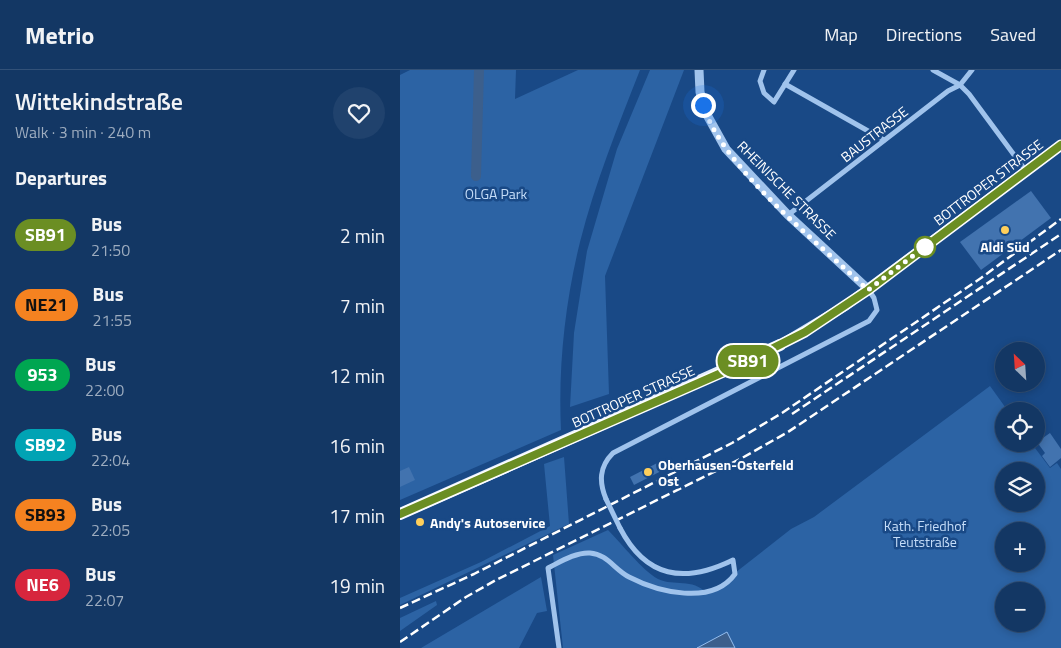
<!DOCTYPE html>
<html lang="en">
<head>
<meta charset="utf-8">
<style>
  body { margin:0; font-family:"Titillium Web",sans-serif; background:#20426d; color:#f1f3f6; height:100vh; display:flex; flex-direction:column; font-size:19px; white-space:nowrap }
  * { box-sizing:border-box; margin:0 }
  p { font-size:16px; color:#9dacbf }
  .icon { flex:none; width:28px; height:28px; fill:none; stroke:currentColor; stroke-width:2; stroke-linecap:round; stroke-linejoin:round }
  .map { position:relative; flex:1; overflow:hidden }
  .drawer { display:flex; flex-direction:column; background:#133764; width:400px }
  .drawer>* { flex:none }
  .badge { padding:0 10px; border-radius:16px; font-size:18px; line-height:32px }
  .needle { width:32px; rotate:335deg }
  .tools { position:absolute; left:595px; top:272px; display:grid; gap:10px }
  .tools a { display:grid; place-items:center; width:50px; height:50px; border-radius:50%; background:#133764; box-shadow:0 2px 8px #0003,0 0 0 1px #325178; font-size:25px }
  .you { position:absolute; width:25px; height:25px; margin:-12px; border:4px solid #fff; border-radius:50%; background:#1a73e8; box-shadow:0 0 0 8px #1a73e833 }
  .map>.badge { position:absolute; translate:-50% -50%; box-shadow:0 0 0 2px #fff }
  h2 { padding:0 15px; font-size:19px; line-height:45px }
  .round { display:grid; place-items:center; flex:none; width:52px; height:52px; border-radius:26px; background:#20426d }
  .headline { display:flex; align-items:center; justify-content:space-between; height:85px; padding:0 15px }
  h1 { font-size:24px; font-weight:600; line-height:38px }
  ul { padding:0; list-style:none }
  li { display:flex; align-items:center; gap:15px; height:70px; padding:0 15px }
  li div { flex:1 }
  li b { display:block; font-size:19px }
  li em { font-style:normal }
  li .badge { min-width:55px; font-weight:700; text-align:center }
  header { display:flex; align-items:center; gap:30px; box-sizing:border-box; height:70px; padding:0 25px; background:#133764; border-bottom:1px solid #325178 }
  header strong { font-size:24px }
  nav { display:flex; gap:28px; margin-inline-start:auto; font-size:18px }
  main { display:flex; flex:1; min-height:0 }
  .map>svg:first-child { display:block }
  .green { fill:#2c63a4; fill-rule:evenodd }
  .water { fill:#3c5f8c; stroke:#93bdee }
  .lines { fill:none; stroke-linecap:round; stroke-linejoin:round }
  .canal { stroke:#3c5f8c; stroke-width:10 }
  .building { fill:#4273af }
  .minor { stroke:#a0c3ec; stroke-width:5 }
  .tertiary { stroke:#a0c3ec; stroke-width:9 }
  .secondary { stroke:#cce0f9; stroke-width:10 }
  .primary { stroke:#e5efff; stroke-width:12 }
  .rail { stroke:#fff; stroke-width:2.5; stroke-dasharray:9 4; stroke-linecap:butt }
  .minor-bridge { stroke:#a0c3ec; stroke-width:5 }
  .line-casing { stroke:#fff; stroke-width:11 }
  .line { stroke:#6b8e23; stroke-width:8 }
  .walk { stroke:#fff; stroke-width:5; stroke-dasharray:0 9 }
  .poi-dot { fill:#ffcf5b; stroke:#194986; stroke-width:2 }
  .stop-dot { fill:#fff; stroke:#6b8e23; stroke-width:2.5 }
  .labels { text-anchor:middle; dominant-baseline:central; stroke-width:5; stroke-linejoin:round; paint-order:stroke }
  .street-label { font-size:14px; fill:#fff; stroke:#194986 }
  .park-label { font-size:14px; fill:#c5ddf9; stroke:#194986 }
  .poi-label { font-size:14px; font-weight:bold; fill:#fff; stroke:#194986; text-anchor:start }
</style>
</head>
<body>
<header>
<strong>Metrio</strong>
<nav><a>Map</a><a>Directions</a><a>Saved</a></nav>
</header>
<main>
<section class="drawer">
<div class="headline"><div><h1>Wittekindstraße</h1><p>Walk · 3 min · 240 m</p></div><a class="round"><svg class="icon" aria-label="heart" viewBox="0 0 24 24"><path d="M12 20l-8-8c-3-5 5-10 8-4 3-6 11-1 8 4z"/></svg></a></div>
<h2>Departures</h2>
<ul>
<li><span class="badge" style="background:#6b8e23;color:#fff">SB91</span><div><b>Bus</b><p>21:50</p></div><em>2 min</em></li>
<li><span class="badge" style="background:#f58220;color:#111">NE21</span><div><b>Bus</b><p>21:55</p></div><em>7 min</em></li>
<li><span class="badge" style="background:#00a651;color:#fff">953</span><div><b>Bus</b><p>22:00</p></div><em>12 min</em></li>
<li><span class="badge" style="background:#00a3b4;color:#fff">SB92</span><div><b>Bus</b><p>22:04</p></div><em>16 min</em></li>
<li><span class="badge" style="background:#f58220;color:#111">SB93</span><div><b>Bus</b><p>22:05</p></div><em>17 min</em></li>
<li><span class="badge" style="background:#d7263d;color:#fff">NE6</span><div><b>Bus</b><p>22:07</p></div><em>19 min</em></li>
</ul>
</section>
<div class="map">
<svg width="661" height="578" viewBox="0 0 661 578">
  <rect width="100%" height="100%" fill="#194986"/>
  <g class="green">
    <path d="M10,0H116L115,29L178,0H240C218,56 195,113 180,172C165,233 158,297 161,360L0,430V5Z"/>
    <path d="M250,0H284L205,206L209,324L170,337L174,263L187,181L217,79Z"/>
    <path d="M590,316L608,341H604V374H632L650,398L657,393L661,399V578H163L153,485L208,460C220,472 243,501 258,509C275,517 291,507 308,524L391,459L414,447ZM604,401H636V434H604ZM604,461H636V494H604ZM604,521H636V554H604Z"/>
    <path d="M164,387L169,454L0,535V528L81,492L150,456L144,394Z"/>
    <path d="M141,507L147,541L137,543L119,578H21Z"/>
    <path d="M36,531L37,535L0,561V548Z"/>
  </g>
  <path class="water" d="M327,562L335,578H297Z"/>
  <g class="lines">
    <path class="canal" d="M76,106L79,0"/>
  </g>
  <g class="building">
    <path d="M631,121L651,148L581,200L560,172Z"/>
    <path d="M650,363L661,379V388L650,397L642,386L645,383L637,372Z"/>
    <path d="M263,390L267,398L234,415L230,407Z"/>
    <path d="M9,397L15,410L0,417V401Z"/>
  </g>
  <g class="lines">
    <g class="minor">
      <path d="M364,0L360,11L364,23L374,32L394,0"/>
      <path d="M533,0L560,15L569,24L626,101"/>
      <path d="M385,14L484,70"/>
      <path d="M388,145L548,21L560,15L572,0"/>
      <path d="M206,429C199,412 199,397 213,383L469,251L477,240L474,228L468,219"/>
      <path d="M159,578L148,498C160,492 176,482 190,483C207,484 215,500 229,507C258,522 312,536 335,504L333,490C284,514 246,508 220,458"/>
    </g>
    <path class="tertiary" d="M299,0L300,22L306,43L326,79L388,145L468,219"/>
    <path class="secondary" d="M380,275L445,236L661,75"/>
    <path class="primary" d="M0,444L380,275"/>
    <g class="rail">
      <path d="M392,344L661,164"/>
      <path d="M0,538L74,504L332,373L382,343L581,208L661,149"/>
      <path d="M0,572L66,527L96,510L342,388L388,362L661,180"/>
    </g>
    <path class="minor-bridge" d="M206,429L220,458"/>
  </g>
  <g class="lines">
    <g class="line-casing">
      <path id="line" d="M0,444L344,293L405,262L468,220L661,75"/>
    </g>
    <use href="#line" class="line"/>
    <path class="walk" d="M303,35C323,99 419,173 468,220L526,176L525,177"/>
  </g>
  <g class="poi-dot">
    <circle cx="605" cy="160" r="5"/>
    <circle cx="248" cy="402" r="5"/>
    <circle cx="20" cy="452" r="5"/>
  </g>
  <circle class="stop-dot" cx="525" cy="177" r="10"/>
  <g class="labels">
    <g class="street-label">
      <text transform="translate(474 64) rotate(-38)">BAUSTRASSE</text>
      <text transform="translate(588 112) rotate(-37)">BOTTROPER STRASSE</text>
      <text transform="translate(387 120) rotate(45)">RHEINISCHE STRASSE</text>
      <text transform="translate(233 326) rotate(-24)">BOTTROPER STRASSE</text>
    </g>
    <g class="park-label">
      <text x="96" y="123">OLGA Park</text>
      <text x="525" y="455">Kath. Friedhof<tspan x="525" dy="16">Teutstraße</tspan></text>
    </g>
    <g class="poi-label">
      <text x="605" y="176" text-anchor="middle">Aldi Süd</text>
      <text x="258" y="394">Oberhausen-Osterfeld<tspan x="258" dy="16">Ost</tspan></text>
      <text x="30" y="452">Andy's Autoservice</text>
    </g>
  </g>
</svg>
<div class="tools">
<a><svg class="needle" viewBox="-14 -14 28 28"><path d="M0-13l5 13h-10z" fill="#e53935"/><path d="M0 13l5-13h-10z" fill="#9dacbf"/></svg></a>
<a><svg class="icon" aria-label="locate" viewBox="0 0 24 24"><circle cx="12" cy="12" r="6"/><path d="M12 2v4M12 18v4M2 12h4M18 12h4"/></svg></a>
<a><svg class="icon" aria-label="layers" viewBox="0 0 24 24"><path d="M12 4l9 5-9 5-9-5zM3 14l9 5 9-5"/></svg></a>
<a>+</a>
<a>−</a>
</div>
<div class="you" style="left:303px;top:35px"></div>
<b class="badge" style="left:348px;top:291px;background:#6b8e23;color:#fff">SB91</b>
</div>
</main>
</body>
</html>
